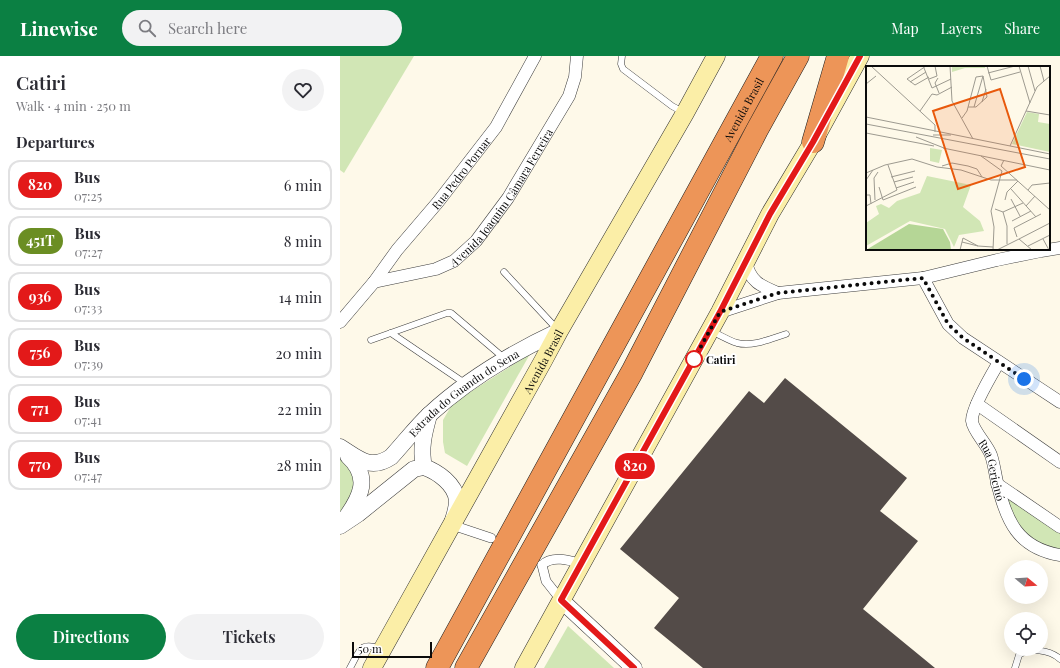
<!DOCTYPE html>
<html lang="en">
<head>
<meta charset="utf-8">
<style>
  body { margin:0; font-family:"Playfair Display",serif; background:#f2f2f3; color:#2b2b33; height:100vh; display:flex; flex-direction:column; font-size:15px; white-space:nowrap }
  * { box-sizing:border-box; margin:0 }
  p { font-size:13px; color:#7c7c81 }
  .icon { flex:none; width:22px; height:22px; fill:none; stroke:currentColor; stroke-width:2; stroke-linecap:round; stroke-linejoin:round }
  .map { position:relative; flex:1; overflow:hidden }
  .panel { display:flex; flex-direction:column; background:#fff; width:340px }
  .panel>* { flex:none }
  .badge { padding:0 8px; border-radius:13px; font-size:14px; line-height:26px }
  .needle { width:26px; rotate:108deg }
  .buttons { position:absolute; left:664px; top:504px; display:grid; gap:8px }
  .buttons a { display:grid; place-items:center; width:44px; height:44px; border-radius:50%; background:#fff; box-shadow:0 4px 16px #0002; font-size:20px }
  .scale { position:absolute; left:12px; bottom:10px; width:80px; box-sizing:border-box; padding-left:4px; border:2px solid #0b0b0b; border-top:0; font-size:11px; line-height:14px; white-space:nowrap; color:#0b0b0b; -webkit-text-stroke:3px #fff; paint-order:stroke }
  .you { position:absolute; width:20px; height:20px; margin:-10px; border:3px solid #fff; border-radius:50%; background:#1a73e8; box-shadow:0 0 0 6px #1a73e833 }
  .map>.badge { position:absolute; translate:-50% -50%; box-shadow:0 0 0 2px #fff }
  h2 { padding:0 16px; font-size:15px; line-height:36px }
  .round { display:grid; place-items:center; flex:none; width:42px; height:42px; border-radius:21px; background:#f2f2f3 }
  .head { display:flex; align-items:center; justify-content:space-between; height:68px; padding:0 16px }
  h1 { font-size:19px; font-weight:600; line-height:30px }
  .primary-button { display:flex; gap:8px; margin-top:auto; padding:8px 16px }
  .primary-button a { flex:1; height:46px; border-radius:24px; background:#0b8043; color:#fff; font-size:16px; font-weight:600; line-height:46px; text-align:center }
  .primary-button a+a { background:#f2f2f3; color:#2b2b33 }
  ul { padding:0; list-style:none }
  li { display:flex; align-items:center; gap:12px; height:50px; margin:0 8px 6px; padding:0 8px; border:2px solid #e1e1e2; border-radius:12px }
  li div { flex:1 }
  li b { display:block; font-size:15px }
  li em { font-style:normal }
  li .badge { min-width:44px; font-weight:700; text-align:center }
  header { display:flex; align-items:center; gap:24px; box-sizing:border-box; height:56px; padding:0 20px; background:#0b8043; color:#fff }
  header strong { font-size:19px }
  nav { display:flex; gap:22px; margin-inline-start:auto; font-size:14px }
  .search { width:280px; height:36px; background:#f2f2f3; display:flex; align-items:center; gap:10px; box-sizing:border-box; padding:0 14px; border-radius:22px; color:#7c7c81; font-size:15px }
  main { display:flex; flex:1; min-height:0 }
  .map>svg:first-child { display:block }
  .green { fill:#d1e6b5 }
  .building { fill:#534b48 }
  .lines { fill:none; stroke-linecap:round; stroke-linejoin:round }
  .service-casing { stroke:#3e3e3e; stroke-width:7 }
  .pedestrian-casing { stroke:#3e3e3e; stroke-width:10 }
  .minor-casing { stroke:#3e3e3e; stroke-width:13 }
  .tertiary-casing { stroke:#3e3e3e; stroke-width:17 }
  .secondary-casing { stroke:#2d2d2d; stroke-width:19 }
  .motorway-casing { stroke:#1c1c1c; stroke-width:23 }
  .service { stroke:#fff; stroke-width:6 }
  .pedestrian { stroke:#fff; stroke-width:9 }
  .minor { stroke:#fff; stroke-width:12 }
  .tertiary { stroke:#fff; stroke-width:16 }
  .secondary { stroke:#fbeea7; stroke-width:18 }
  .motorway { stroke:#ed9558; stroke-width:22 }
  .line-casing { stroke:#fff; stroke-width:9 }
  .line { stroke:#e31919; stroke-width:6 }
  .walk { stroke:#0b0b0b; stroke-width:4; stroke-dasharray:0 7.2 }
  .stop-dot { fill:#fff; stroke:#e31919; stroke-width:2 }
  .labels { text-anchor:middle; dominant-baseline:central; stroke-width:4; stroke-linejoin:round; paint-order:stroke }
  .street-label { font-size:11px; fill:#0b0b0b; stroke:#fff }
  .stop-label { font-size:11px; font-weight:bold; fill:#0b0b0b; stroke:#fff; text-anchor:start }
  .inset-road { fill:none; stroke:#9d9a90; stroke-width:1 }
  .view { fill:#e8590c; fill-opacity:0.15; stroke:#e8590c; stroke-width:2 }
  .inset-edge { fill:none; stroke:#0b0b0b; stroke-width:2 }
</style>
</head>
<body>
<header>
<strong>Linewise</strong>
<div class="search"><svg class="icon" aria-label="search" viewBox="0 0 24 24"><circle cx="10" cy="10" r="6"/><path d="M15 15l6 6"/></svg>Search here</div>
<nav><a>Map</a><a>Layers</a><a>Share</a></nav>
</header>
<main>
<section class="panel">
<div class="head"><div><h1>Catiri</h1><p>Walk · 4 min · 250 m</p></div><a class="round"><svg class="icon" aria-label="heart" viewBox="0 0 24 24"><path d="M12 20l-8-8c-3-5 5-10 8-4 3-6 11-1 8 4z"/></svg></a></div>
<h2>Departures</h2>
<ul>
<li><span class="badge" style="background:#e31919;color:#fff">820</span><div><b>Bus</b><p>07:25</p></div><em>6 min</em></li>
<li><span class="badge" style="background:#6b8e23;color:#fff">451T</span><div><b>Bus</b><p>07:27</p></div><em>8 min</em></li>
<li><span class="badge" style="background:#e31919;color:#fff">936</span><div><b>Bus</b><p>07:33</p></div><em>14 min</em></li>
<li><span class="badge" style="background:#e31919;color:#fff">756</span><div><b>Bus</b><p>07:39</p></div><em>20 min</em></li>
<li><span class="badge" style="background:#e31919;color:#fff">771</span><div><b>Bus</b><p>07:41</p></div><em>22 min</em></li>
<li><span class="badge" style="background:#e31919;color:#fff">770</span><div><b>Bus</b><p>07:47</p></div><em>28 min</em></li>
</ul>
<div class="primary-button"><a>Directions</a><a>Tickets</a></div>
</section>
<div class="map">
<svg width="720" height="612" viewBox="0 0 720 612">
  <rect width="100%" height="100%" fill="#fef9e9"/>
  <g class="green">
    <path d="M0,0H74L4,117L0,114Z"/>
    <path d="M190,298L127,410L105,397L103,386V364L113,347Z"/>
    <path d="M0,399L11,406L17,435L0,456Z"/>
    <path d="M657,428L720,471V499L685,485Z"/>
    <path d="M228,570L274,612H204Z"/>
  </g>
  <path class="building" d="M445,322L567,422L540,455L578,485L523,553L595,612H363L314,572L339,542L280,493L409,335L424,347Z"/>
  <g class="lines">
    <g class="service-casing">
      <g id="service">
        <path d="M282,0L281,8L283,13L332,50L343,56"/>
        <path d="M164,216L217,273"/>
        <path d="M371,275C380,279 388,284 397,287C413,291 430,283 446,278"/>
        <path d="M51,277L126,328"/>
        <path d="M31,284L107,257H111L164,302"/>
        <path d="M10,612C20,595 19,585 41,593"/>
        <path d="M675,612L679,599C690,591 710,594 720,603"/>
      </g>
    </g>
    <g class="pedestrian-casing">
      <g id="pedestrian">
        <path d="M112,469L151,482"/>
        <path d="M202,509C212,499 229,504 242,508"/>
        <path d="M202,509L206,525L221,544"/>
      </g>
    </g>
    <g class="minor-casing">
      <g id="minor">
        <path d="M406,206C410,226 421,230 438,237"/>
        <path d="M583,222L608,268L623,282L720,346"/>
        <path id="s1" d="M34,226L96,213L114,205L136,185L168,142L229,40L235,21L237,0"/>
        <path d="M380,256L438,237L583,222L657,204L701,195L720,192"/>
        <path id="s2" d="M0,266L34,226L57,194L98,146L156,71L195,0"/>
        <path id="s3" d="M659,306C652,318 631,353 632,365C633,375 647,388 651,399C654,408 655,417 657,426C666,465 678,492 720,499"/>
        <path d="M637,348L720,406"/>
        <path d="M657,428L720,471"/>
      </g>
    </g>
    <g class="tertiary-casing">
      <g id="tertiary">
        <path id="s4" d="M0,391C18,402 30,415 51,401C64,387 76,371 90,358C128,323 172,297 219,275"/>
        <path d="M84,411C80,392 84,377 89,359"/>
        <path d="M5,463C21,441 31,421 8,400"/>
        <path d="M0,470L18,458L74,413L84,411C98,416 115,428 117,444C117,450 115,458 113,464"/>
        <path d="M221,544L294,612"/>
      </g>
    </g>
    <g class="secondary-casing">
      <g id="secondary">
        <path id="s5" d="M32,612L203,305L219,275L345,57L376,0"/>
        <path d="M184,612L380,256L430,158L473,86L520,0"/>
      </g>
    </g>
    <g class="motorway-casing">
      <g id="motorway">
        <path d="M473,86L498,0"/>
        <path id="s6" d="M97,612L432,0"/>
        <path d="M126,612L292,316L417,74L458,0"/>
      </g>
    </g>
    <use href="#service" class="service"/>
    <use href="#pedestrian" class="pedestrian"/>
    <use href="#minor" class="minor"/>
    <use href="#tertiary" class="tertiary"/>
    <use href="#secondary" class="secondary"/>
    <use href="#motorway" class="motorway"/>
  </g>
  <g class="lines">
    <g class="line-casing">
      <path id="line" d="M294,612L221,544L380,256L430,158L473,86L520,0"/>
    </g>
    <use href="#line" class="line"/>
    <path class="walk" d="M354,303L380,256L438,237L583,222L608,268L623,282L684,323"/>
  </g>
  <circle class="stop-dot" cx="354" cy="303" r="8"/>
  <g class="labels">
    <g class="street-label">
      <text stroke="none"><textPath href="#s6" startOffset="637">Avenida Brasil</textPath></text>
      <text stroke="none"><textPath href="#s2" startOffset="192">Rua Pedro Pornar</textPath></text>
      <text stroke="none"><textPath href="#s1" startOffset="163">Avenida Joaquim Câmara Ferreira</textPath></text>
      <text stroke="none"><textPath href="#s5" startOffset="351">Avenida Brasil</textPath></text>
      <text stroke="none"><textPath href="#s4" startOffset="154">Estrada do Guandu do Sena</textPath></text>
      <text stroke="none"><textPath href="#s3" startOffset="119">Rua Gericinó</textPath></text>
    </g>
    <g class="stop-label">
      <text x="366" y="303">Catiri</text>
    </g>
  </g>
  <g transform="translate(526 10)">
    <rect width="184" height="184" fill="#fef9e9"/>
    <path d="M86,0H119V2H99L86,6ZM161,46L173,48L172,56L184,58V86L146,78ZM64,82L76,84L73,97L64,95ZM61,110L105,119L97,141L114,155L118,165L93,169L88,181L79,163L44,155L0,180V157L13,148L10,140L15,138L23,142L31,135L54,127Z" fill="#d1e6b5"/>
    <path d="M43,158L77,163L84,176L85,184H0Z" fill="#b5d696"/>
    <path class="inset-road" d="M5,0L69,59V66M60,0L41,13L49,19L63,11M84,0L86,35L107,73M121,0L125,14L154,6M153,0L164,37M162,0L169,25M174,0L178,15M58,2L66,22L85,13M122,7L149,0M72,12L69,17L73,27M63,13L71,10L69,0M44,16L60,6M0,18L10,10M116,36L120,23M108,41L117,10M54,45L66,28L71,29L86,21M160,45L184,49M0,51L184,88M96,52L101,45L110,11L117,10L121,31L110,41H102M0,58L184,93M0,67L68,80M67,69H85M50,71L78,82M144,80L171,21L184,10M77,82L184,104M115,90L136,105L125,145L128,161L127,184M138,94L135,100L184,144M76,100L86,97L102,100L111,103L116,111M0,107L19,99L46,93L71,101L95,104L125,114H151M25,111L49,105M0,114L7,104M28,116L47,111M13,121L17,134L50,121M30,122L48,116M145,123L170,151M162,124L166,119L184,117M0,129H4L5,138M145,133L154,150M9,134L8,112L12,106M139,134L141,126L152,115M0,140L31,124L22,99M160,140L169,130M129,143L137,146L141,160V178M137,146L157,137M146,155L165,145M151,171L148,162L175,148M153,173L184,157M177,173L183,184M96,176L112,180M162,180L184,169M94,184L97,172L112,180L127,181M131,184L153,173L166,184"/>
    <path class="view" d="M134,23L159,101L92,123L67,45Z"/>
    <rect width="184" height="184" class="inset-edge"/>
  </g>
</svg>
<div class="buttons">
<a><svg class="needle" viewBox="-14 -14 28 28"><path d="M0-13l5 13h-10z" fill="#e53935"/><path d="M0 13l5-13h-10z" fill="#7c7c81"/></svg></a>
<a><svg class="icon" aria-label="locate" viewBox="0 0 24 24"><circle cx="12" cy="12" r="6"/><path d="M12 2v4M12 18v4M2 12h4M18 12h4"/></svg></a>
</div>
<div class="scale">50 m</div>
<div class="you" style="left:684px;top:323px"></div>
<b class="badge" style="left:295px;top:410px;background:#e31919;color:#fff">820</b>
</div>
</main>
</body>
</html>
